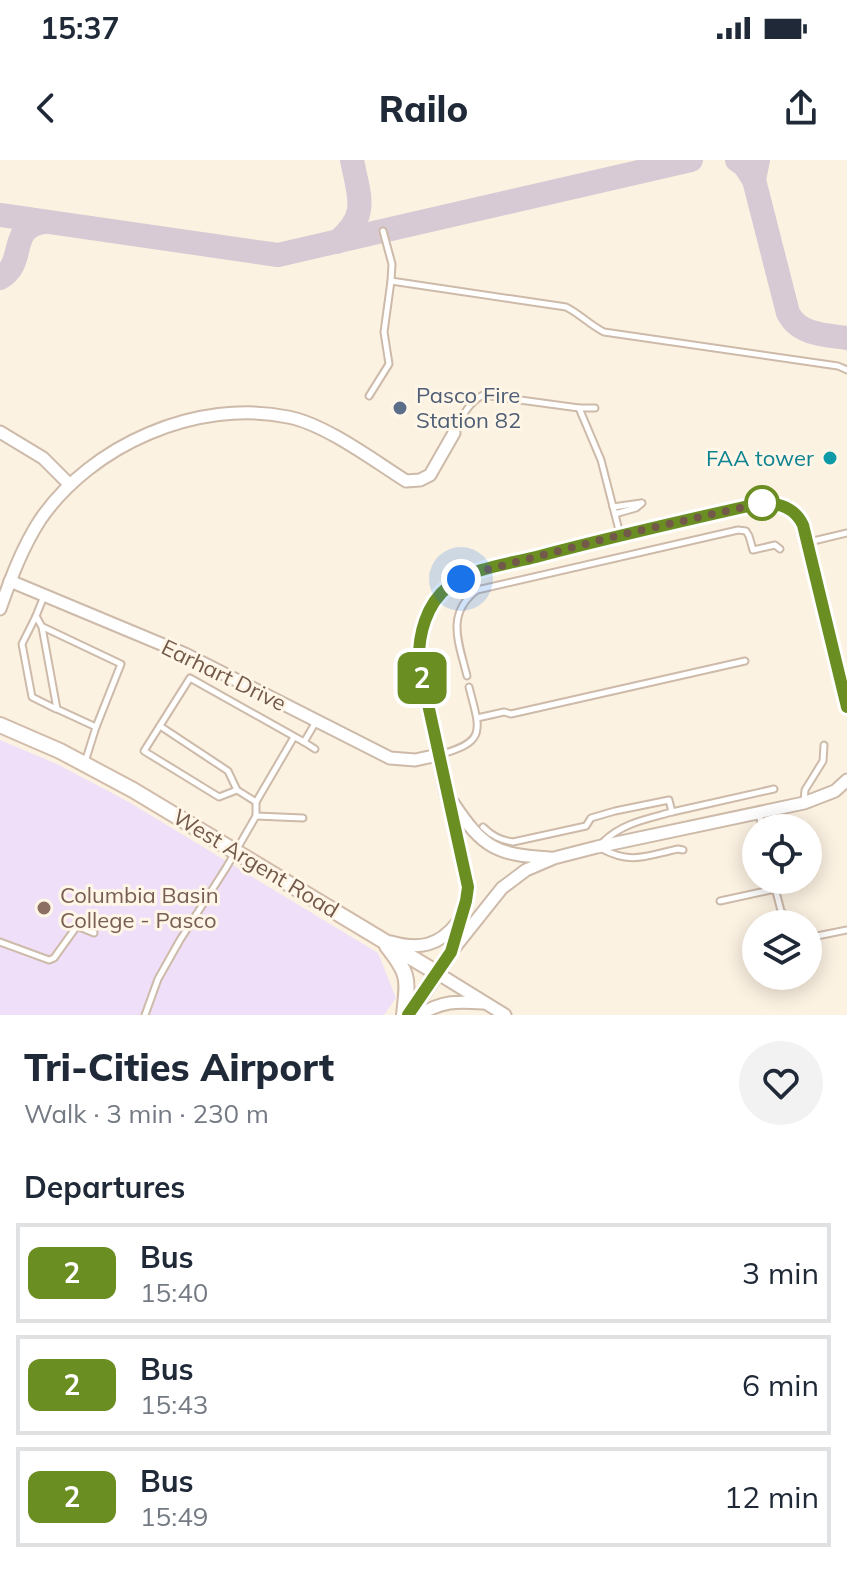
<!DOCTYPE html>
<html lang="en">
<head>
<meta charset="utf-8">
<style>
  body { margin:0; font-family:Mulish,sans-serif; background:#f2f2f3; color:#1f2937; height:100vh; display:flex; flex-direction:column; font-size:30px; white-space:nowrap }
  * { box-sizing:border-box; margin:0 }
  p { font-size:26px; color:#747a83 }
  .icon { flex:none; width:44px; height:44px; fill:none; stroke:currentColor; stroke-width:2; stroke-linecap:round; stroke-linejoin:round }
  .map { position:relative; height:855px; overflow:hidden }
  .panel { display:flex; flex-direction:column; background:#fff; flex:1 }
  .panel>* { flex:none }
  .badge { padding:0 16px; border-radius:12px; font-size:28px; line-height:52px }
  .tools { position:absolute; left:742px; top:654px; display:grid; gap:16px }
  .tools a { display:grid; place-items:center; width:80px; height:80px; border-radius:50%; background:#fff; box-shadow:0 4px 20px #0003; font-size:40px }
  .you { position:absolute; width:40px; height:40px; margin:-20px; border:6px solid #fff; border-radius:50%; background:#1a73e8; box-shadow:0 0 0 12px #1a73e833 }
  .map>.badge { position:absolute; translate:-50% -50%; box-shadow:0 0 0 4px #fff }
  h2 { padding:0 24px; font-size:30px; line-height:72px }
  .round { display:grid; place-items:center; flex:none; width:84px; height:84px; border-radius:42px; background:#f2f2f3 }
  .overview { display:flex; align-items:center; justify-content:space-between; height:136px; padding:0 24px }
  h1 { font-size:38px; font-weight:800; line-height:60px }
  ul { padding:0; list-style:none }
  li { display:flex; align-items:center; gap:24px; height:100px; margin:0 16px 12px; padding:0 8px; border:4px solid #e0e1e3; border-radius:0px }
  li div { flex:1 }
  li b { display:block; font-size:30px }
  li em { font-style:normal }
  li .badge { min-width:88px; font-weight:700; text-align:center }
  .status { display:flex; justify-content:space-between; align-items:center; height:56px; padding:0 40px; background:#fff; direction:ltr }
  .status svg { height:22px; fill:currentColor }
  header { display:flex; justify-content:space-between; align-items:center; height:104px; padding:0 24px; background:#fff; font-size:36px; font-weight:800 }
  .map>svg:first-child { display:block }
  .education { fill:#efdff8 }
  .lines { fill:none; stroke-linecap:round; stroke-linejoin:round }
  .taxiway { stroke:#d8cad4; stroke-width:24 }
  .lane-casing { stroke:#cdbaa9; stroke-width:9 }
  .street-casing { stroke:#cdbaa9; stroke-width:15 }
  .secondary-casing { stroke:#d2bca9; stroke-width:18 }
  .lane { stroke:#fff; stroke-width:5 }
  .street { stroke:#fff; stroke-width:11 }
  .secondary { stroke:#fff; stroke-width:14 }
  .line-casing { stroke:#fff; stroke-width:18 }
  .line { stroke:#6b8e23; stroke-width:12 }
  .walk { stroke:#735949; stroke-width:8; stroke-dasharray:0 14.4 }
  .service-dot { fill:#5c6f8a; stroke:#fff6e8; stroke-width:3 }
  .culture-dot { fill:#0f9aa8; stroke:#fff6e8; stroke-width:3 }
  .stop-dot { fill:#fff; stroke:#6b8e23; stroke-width:4 }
  .education-dot { fill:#8d6e63; stroke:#fff6e8; stroke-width:3 }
  .labels { text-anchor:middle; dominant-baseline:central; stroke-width:6; stroke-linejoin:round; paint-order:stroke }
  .service-label { font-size:22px; fill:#4e5e75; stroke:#fff6e8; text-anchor:start }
  .culture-label { font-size:22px; fill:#0d838f; stroke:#fff6e8; text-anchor:end }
  .street-label { font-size:22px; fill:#735949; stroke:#fff6e8 }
  .education-label { font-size:22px; fill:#785e54; stroke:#fff6e8; text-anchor:start }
</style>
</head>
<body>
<div class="status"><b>15:37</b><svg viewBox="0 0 49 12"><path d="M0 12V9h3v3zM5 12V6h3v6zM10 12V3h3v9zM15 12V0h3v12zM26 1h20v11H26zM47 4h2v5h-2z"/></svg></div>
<header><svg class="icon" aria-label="back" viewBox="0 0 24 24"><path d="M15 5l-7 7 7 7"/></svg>Railo<svg class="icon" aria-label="share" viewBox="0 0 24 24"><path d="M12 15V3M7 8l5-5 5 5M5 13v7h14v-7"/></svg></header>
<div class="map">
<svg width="847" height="855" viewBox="0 0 847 855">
  <rect width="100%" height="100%" fill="#fcf2e2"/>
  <path class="education" d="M0,580L57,604L127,641L378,793L396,838L384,855H0Z"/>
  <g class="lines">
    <g class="taxiway">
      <path d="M737,0L745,6L754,20L758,0"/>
      <path d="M754,20L788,153C799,175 825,175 847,178"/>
      <path d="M0,55L278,95L691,0"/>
      <path d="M337,82C370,55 359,37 352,0"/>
      <path d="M0,118C28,102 6,68 44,62"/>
    </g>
    <g class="lane-casing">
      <g id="lane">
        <path d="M383,71L392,104L391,121"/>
        <path d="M369,236L389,204L384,172L391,121L566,147C580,154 590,165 604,172L838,206L847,210"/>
        <path d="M579,248L601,300L620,374"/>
        <path d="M454,272C462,257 468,243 483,235L579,248H595"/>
        <path d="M613,347L641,343"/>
        <path d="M615,354L636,348L642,343"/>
        <path d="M809,382L847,373"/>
        <path d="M44,436L36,456L42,467L57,549L96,567L85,602"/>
        <path d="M36,456L22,484L32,537L56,549"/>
        <path d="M43,467L121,504L96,567"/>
        <path d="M467,516C459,483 445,454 477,430L738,370L746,371L749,376L753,390L775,385L780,389"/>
        <path d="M477,558L504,552L511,554L745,501"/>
        <path d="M160,566L228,611L237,630"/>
        <path d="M294,577L256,642L237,630L219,637L144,591L190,518L304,582"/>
        <path d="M315,589L304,582L317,560"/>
        <path d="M438,595C488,582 480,570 469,527"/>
        <path d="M804,642L805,630L823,601L824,585"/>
        <path d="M759,653L762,668"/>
        <path d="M256,656L303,658"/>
        <path d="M483,667C492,676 500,680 513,682L586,666L591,658L615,651L669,640L672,652L774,629"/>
        <path d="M603,682C622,663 647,659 672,652"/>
        <path d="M600,688C632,705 645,696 678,689L683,690"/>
        <path d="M773,720L781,751L794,764"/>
        <path d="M720,741L775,729"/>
        <path d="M808,772L817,776L847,770"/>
        <path d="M0,782L49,800L54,798L77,766L94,773"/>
        <path d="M145,855L158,819L180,780L226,708L256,656V642"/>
      </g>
    </g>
    <g class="street-casing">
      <g id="street">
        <path d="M0,272L43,298L70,325"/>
        <path d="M10,421L185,494L390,598L415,600L438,595"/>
        <path d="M0,449C11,418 22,388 40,360C91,285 198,238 288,257C325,264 373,300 406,321L420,320L430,315L454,273"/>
        <path d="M453,643C483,688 496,695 550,698"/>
        <path d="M391,782C419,790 439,786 457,763"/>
        <path d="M451,792L466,741L467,716L446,634L419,503C418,475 426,444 449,426C472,407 508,404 536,397C611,377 686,360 762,343C780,342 795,348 803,365L847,547"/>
        <path d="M418,855C444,841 454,841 483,843"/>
        <path d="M505,855L437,813L451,792L502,728L526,710L554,698L597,687L804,643L835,631L847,620"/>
      </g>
    </g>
    <g class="secondary-casing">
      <g id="secondary">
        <path d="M0,565L60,591L133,630L437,813L408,855"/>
        <path d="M387,786C410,815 408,819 404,855"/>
      </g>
    </g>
    <use href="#lane" class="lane"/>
    <use href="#street" class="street"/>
    <use href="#secondary" class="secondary"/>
  </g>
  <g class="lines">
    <g class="line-casing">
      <path id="line" d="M408,855L451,792L466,741L468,727L419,503C418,475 426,444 449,426C472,408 508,404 536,397C611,377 686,360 762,343C780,343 795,348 803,365L847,547"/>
    </g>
    <use href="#line" class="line"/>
    <path class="walk" d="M461,419L478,412L620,375L762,343"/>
  </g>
  <circle class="service-dot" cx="400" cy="248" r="8"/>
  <circle class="culture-dot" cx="830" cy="298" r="8"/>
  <circle class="stop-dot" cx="762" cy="343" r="16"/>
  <circle class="education-dot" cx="44" cy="748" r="8"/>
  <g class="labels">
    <g class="service-label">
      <text x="416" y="235">Pasco Fire<tspan x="416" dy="25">Station 82</tspan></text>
    </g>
    <g class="culture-label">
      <text x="814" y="298">FAA tower</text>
    </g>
    <g class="street-label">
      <text transform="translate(224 515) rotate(26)">Earhart Drive</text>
      <text transform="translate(256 703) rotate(31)">West Argent Road</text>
    </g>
    <g class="education-label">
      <text x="60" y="735">Columbia Basin<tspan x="60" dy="25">College - Pasco</tspan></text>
    </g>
  </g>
</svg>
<div class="tools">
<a><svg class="icon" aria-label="locate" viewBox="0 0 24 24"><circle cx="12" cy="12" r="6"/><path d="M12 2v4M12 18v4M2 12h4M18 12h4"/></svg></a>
<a><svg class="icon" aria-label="layers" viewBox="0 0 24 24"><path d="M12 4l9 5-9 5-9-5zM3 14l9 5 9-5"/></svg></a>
</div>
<div class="you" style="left:461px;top:419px"></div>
<b class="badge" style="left:422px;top:518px;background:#6b8e23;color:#fff">2</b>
</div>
<section class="panel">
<div class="overview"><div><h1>Tri-Cities Airport</h1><p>Walk · 3 min · 230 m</p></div><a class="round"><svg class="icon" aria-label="heart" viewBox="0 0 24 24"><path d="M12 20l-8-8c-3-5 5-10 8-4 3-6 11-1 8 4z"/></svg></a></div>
<h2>Departures</h2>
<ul>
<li><span class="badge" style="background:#6b8e23;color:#fff">2</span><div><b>Bus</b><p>15:40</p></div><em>3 min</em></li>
<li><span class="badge" style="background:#6b8e23;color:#fff">2</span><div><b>Bus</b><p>15:43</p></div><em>6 min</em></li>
<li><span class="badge" style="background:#6b8e23;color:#fff">2</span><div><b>Bus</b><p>15:49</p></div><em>12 min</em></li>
</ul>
</section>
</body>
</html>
